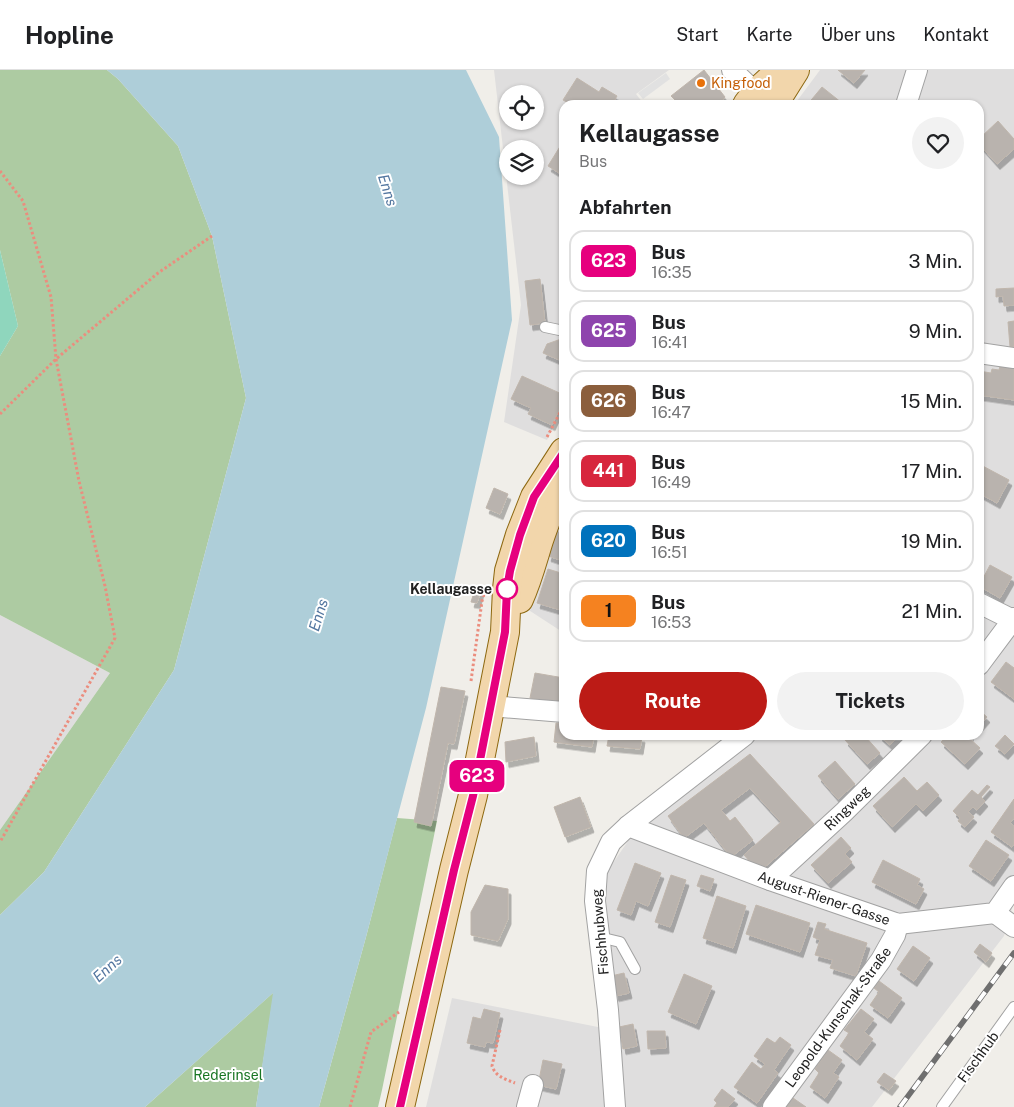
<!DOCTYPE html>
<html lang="de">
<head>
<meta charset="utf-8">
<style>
  body { margin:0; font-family:"Public Sans",sans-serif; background:#f2f2f2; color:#202124; height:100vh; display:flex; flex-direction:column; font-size:19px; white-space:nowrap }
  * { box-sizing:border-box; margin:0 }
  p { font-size:16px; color:#757577 }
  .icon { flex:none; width:28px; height:28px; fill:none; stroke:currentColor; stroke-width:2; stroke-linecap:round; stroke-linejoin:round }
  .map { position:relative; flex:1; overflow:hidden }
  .details { position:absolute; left:559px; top:30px; width:425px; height:640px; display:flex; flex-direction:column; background:#fff; border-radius:15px; box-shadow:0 1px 4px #0004 }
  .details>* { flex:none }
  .badge { padding:0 10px; border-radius:8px; font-size:18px; line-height:32px }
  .fabs { position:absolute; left:499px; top:15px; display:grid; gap:10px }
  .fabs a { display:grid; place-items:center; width:45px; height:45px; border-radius:50%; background:#fff; box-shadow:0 1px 4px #0004; font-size:25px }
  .map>.badge { position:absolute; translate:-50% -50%; box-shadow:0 0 0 2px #fff }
  h2 { padding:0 20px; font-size:19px; line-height:45px }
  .round { display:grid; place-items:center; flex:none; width:52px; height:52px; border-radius:26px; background:#f2f2f2 }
  .head { display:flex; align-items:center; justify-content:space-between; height:85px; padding:0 20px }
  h1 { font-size:24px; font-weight:700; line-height:38px }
  .primary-button { display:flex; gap:10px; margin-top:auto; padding:10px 20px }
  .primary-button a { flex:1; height:58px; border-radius:30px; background:#bc1b16; color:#fff; font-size:20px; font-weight:700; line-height:58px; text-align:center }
  .primary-button a+a { background:#f2f2f2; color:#202124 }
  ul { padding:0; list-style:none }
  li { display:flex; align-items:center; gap:15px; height:62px; margin:0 10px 8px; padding:0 10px; border:2px solid #e0e0e0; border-radius:15px }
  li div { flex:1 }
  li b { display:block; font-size:19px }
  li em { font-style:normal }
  li .badge { min-width:55px; font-weight:700; text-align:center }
  header { display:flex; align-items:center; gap:30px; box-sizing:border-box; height:70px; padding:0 25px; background:#fff; border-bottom:1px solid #e0e0e0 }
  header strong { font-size:24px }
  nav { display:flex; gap:28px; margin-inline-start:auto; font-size:18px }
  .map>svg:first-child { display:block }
  .residential { fill:#dfdede; fill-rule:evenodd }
  .forest { fill:#adcba2 }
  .pitch { fill:#8fd6bd }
  .parking { fill:#e1e1e1 }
  .water { fill:#aeced9 }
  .building { fill:#b9b3ae; stroke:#c0b6ac; filter:url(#shadow) }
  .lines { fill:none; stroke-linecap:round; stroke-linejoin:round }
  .service-casing { stroke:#a2a2a2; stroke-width:12 }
  .minor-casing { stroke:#a2a2a2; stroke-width:22 }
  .primary-casing { stroke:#8d6810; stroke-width:30 }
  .path { stroke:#eb8d7e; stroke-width:3; stroke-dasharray:2.5 2.5; stroke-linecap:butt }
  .service { stroke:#fff; stroke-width:10 }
  .minor { stroke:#fff; stroke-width:20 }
  .primary { stroke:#f2d6ab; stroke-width:28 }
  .rail-casing { stroke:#6f6f6f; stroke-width:5.5 }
  .rail { stroke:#fff; stroke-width:4; stroke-dasharray:11; stroke-linecap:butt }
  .line-casing { stroke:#fff; stroke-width:11 }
  .line { stroke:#e6007e; stroke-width:8 }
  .food-dot { fill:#e8710a; stroke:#fff; stroke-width:2 }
  .stop-dot { fill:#fff; stroke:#e6007e; stroke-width:2.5 }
  .labels { text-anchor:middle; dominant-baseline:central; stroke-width:4; stroke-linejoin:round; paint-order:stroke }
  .food-label { font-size:14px; fill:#c56008; stroke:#fff; text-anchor:start }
  .stop-label { font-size:14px; font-weight:bold; fill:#212121; stroke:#fff; text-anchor:end }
  .street-label { font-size:14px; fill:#212121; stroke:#fff }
  .park-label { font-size:14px; fill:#187523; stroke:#fff }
  .water-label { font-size:15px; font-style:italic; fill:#5477a0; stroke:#fff }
</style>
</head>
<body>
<header>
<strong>Hopline</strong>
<nav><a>Start</a><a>Karte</a><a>Über uns</a><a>Kontakt</a></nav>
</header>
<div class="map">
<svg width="1014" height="1037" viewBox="0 0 1014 1037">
  <defs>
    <filter id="shadow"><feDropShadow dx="3" dy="5.5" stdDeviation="0" flood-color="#0004"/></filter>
  </defs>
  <rect width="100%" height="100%" fill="#f0eee9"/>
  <g class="residential">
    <path d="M494,0H669L636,24L643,33L641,35H564V334L547,370L504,352L521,235ZM508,24H535V51H508ZM508,79H535V106H508Z"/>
    <path d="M820,0H1014V832L1004,866L872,1037H426L452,928L618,961L604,806L635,761L752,665H979V35H794Z"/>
    <path d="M564,431V563L524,537Z"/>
    <path d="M0,545L110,603L0,760Z"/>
  </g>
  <g class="forest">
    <path d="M0,0H107L118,9L178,76L212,166L246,328L174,600L44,802L0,845V760L110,603L0,545V286L18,256L0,180Z"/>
    <path d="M397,748L437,751L382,1020L378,1037H319L366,867Z"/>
    <path d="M274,922L256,1037H145Z"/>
  </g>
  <path class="pitch" d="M0,180L18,256L0,286Z"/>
  <path class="parking" d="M666,3L670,9L643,29L638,23Z"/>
  <path class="water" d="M107,0H466L499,67L512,250L426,638L366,867L319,1037H256L273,923L145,1037H0V845L44,802L174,600L246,328L212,166L178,76L118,9Z"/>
  <g class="building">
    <path d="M704,0L725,27L719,35H680L671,26Z"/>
    <path d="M838,0H865L854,13Z"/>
    <path d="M577,8L599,22L602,17L617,26L614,31L620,35H572L563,30Z"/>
    <path d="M822,17L842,33L841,34L843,35H807Z"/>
    <path d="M998,51L1014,69V79L997,94L979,74V69Z"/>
    <path d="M564,70V106L548,96Z"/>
    <path d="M540,209L545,253L530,255L525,211Z"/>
    <path d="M1014,218V235L1004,236L1003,226L996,227V219Z"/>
    <path d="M1014,251V276L1010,277L1008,252Z"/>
    <path d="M564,268V288L562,291L543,283L547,274Z"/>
    <path d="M1000,296L1014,298V330L979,325V301L991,303L992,299L999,300Z"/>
    <path d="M522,306L564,325V329L552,355L528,344L531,338L511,329Z"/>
    <path d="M979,394L1009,410L997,433L979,423Z"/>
    <path d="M494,418L508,424L500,444L486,438Z"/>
    <path d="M562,459H564L563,491L548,486L556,461L561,463Z"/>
    <path d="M990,495L1012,507L1000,528L979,516Z"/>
    <path d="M548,499L564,504V541L537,533Z"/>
    <path d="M475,519L481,520L477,533L471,532Z"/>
    <path d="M1006,592L1014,598V629L991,612Z"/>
    <path d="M535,603L564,608V634L530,628Z"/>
    <path d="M441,617L465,621L454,674L448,673L431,756L414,752Z"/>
    <path d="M979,640L987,647L979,656Z"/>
    <path d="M556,653L564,654V665H594L592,677L554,672Z"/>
    <path d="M609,665L642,667L640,679L607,676Z"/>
    <path d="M851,665H864L880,683L867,694L845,670Z"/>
    <path d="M879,665H899L890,675Z"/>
    <path d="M948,665H971L968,667L980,678L965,694L941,672Z"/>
    <path d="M1005,665L1014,674L1005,684L995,676Z"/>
    <path d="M534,667L536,686L506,692L505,672Z"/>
    <path d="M750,684L814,754L759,802L744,785L781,752L750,718L721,740L730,751L735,747L753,770L731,787L704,753L684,768L668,746Z"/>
    <path d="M835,691L855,714L838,729L818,706Z"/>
    <path d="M904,707L917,721L927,712L939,725L923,741L916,734L892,757L873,736Z"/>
    <path d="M987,715L990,717L981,727L985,731L977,740L973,737L968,742L974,747L965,757L958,751L960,748L953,741L972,720L978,725Z"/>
    <path d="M580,727L591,757L565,767L554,737Z"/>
    <path d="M1014,729V748L1010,753L1014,756V774L1012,777L991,762Z"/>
    <path d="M841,767L851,778L845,784L852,792L828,813L811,795Z"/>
    <path d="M986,770L1009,785L991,811L969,796Z"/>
    <path d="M883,790L920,809L917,815L924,819L916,834L872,812Z"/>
    <path d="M635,793L661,803L648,836L636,831L631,845L617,840Z"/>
    <path d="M671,805L686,810L670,857L655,852Z"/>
    <path d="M701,805L714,809L710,821L697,816Z"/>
    <path d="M485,815L508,819V849L498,871L471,865V842Z"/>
    <path d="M717,826L746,836L733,878L703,868Z"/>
    <path d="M756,835L810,853L800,882L746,864Z"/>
    <path d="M818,852L826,854L824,859L867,873L856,906L830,898L833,890L815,885L820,870L813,867Z"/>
    <path d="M980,874L992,883L986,892L974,882Z"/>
    <path d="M913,876L930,888L914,911L897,899Z"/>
    <path d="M624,903L629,923L616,926L611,906Z"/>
    <path d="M684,904L712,916L696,954L668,942Z"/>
    <path d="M879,911L902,928L888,948L870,935L879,922L874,918Z"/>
    <path d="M484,939L500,943L493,973L486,972L485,977L467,973L473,947L481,949Z"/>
    <path d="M861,939L874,949L864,962L873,969L857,990L840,976L849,963L844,960Z"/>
    <path d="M633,954L637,976L623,979L619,957Z"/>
    <path d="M647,961H665L666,978L648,979Z"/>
    <path d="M780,967L791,975L774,1000L778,1003L757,1033L734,1017L752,992L761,999L765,994L754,986L767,968L775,973Z"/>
    <path d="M828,980L842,990L833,1003L839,1007L825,1028L810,1017L819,1003L815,999Z"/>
    <path d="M543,990L562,994L556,1019L538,1015Z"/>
    <path d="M884,1003L896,1011L889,1020L877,1012Z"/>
    <path d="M722,1019L735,1029L728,1037H714L717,1033L714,1030Z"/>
    <path d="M793,1028L806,1037H786Z"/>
  </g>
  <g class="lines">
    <g class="service-casing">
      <g id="service">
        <path d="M545,257L564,261"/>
        <path d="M599,867L620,872L635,899"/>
        <path d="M942,1037L1014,937"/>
      </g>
    </g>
    <g class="minor-casing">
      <g id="minor">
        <path d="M732,0L756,23L765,31"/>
        <path d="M906,35L917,0"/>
        <path d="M979,283L1014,288"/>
        <path d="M979,533L1013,550"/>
        <path d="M979,595L1014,548"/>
        <path d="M490,636L564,642"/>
        <path d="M628,756L770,810L898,854L995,843L1014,816"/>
        <path d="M770,810L844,742L922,665"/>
        <path d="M995,843L1014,857"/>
        <path d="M527,1037L533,1015"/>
        <path d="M615,1037L608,940L595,831L597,801L611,772L628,756L745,665"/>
        <path d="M773,1037L881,890L895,865L898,854"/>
      </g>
    </g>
    <g class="primary-casing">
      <g id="primary">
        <path d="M747,35L756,23L781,0"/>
        <path d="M773,35L795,0"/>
        <path d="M519,529C528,509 533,489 539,470C545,452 552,436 556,418"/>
        <path d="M400,1037L454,800L473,725L505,562L507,519L509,501L520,465L535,427L564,382"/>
      </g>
    </g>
    <g class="path">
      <path d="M0,101L23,131L51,227L56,289L79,411L105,516L115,568L0,772"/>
      <path d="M0,344L56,289L158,203L212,166"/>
      <path d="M547,367L564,335"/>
      <path d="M471,611L482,531L484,524"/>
      <path d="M500,960L492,996C496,1007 505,1009 515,1013"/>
      <path d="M350,1037L371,962L399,942"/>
    </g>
    <use href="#service" class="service"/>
    <use href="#minor" class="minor"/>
    <use href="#primary" class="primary"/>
    <g class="rail-casing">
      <path id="rail" d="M900,1037L1014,883"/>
    </g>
    <use href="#rail" class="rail"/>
  </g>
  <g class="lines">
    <g class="line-casing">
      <path id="line" d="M400,1037L454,800L473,726L505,562L507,519L510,501L520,465L534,427L564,382"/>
    </g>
    <use href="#line" class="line"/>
  </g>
  <circle class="food-dot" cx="701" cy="13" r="5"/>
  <circle class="stop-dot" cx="507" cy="519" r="10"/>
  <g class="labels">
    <g class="food-label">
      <text x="711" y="13">Kingfood</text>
    </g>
    <g class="stop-label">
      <text x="492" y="519">Kellaugasse</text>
    </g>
    <g class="street-label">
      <text transform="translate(847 738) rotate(-44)">Ringweg</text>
      <text transform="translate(824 828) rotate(19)">August-Riener-Gasse</text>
      <text transform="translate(600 862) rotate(-95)">Fischhubweg</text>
      <text transform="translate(838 947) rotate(-54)">Leopold-Kunschak-Straße</text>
      <text transform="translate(978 987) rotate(-54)">Fischhub</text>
    </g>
    <g class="park-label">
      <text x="228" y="1005">Rederinsel</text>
    </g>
    <g class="water-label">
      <text transform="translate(388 120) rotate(72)">Enns</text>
      <text transform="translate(318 545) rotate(-73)">Enns</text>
      <text transform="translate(107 898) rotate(-42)">Enns</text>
    </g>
  </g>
</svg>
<div class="fabs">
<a><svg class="icon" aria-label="locate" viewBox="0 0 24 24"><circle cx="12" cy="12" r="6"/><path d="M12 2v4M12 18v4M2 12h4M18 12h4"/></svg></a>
<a><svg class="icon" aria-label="layers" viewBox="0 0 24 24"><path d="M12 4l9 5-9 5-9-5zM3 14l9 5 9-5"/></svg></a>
</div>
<b class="badge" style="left:477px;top:706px;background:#e6007e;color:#fff">623</b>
<section class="details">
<div class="head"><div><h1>Kellaugasse</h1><p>Bus</p></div><a class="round"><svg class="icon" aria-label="heart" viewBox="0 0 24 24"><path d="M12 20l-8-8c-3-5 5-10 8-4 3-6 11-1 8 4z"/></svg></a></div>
<h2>Abfahrten</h2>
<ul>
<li><span class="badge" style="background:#e6007e;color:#fff">623</span><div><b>Bus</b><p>16:35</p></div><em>3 Min.</em></li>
<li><span class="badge" style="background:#8e44ad;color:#fff">625</span><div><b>Bus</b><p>16:41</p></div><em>9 Min.</em></li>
<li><span class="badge" style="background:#8b5e3c;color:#fff">626</span><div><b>Bus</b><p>16:47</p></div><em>15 Min.</em></li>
<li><span class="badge" style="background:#d7263d;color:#fff">441</span><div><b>Bus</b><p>16:49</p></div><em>17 Min.</em></li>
<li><span class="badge" style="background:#0072bc;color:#fff">620</span><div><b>Bus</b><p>16:51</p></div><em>19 Min.</em></li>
<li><span class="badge" style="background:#f58220;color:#111">1</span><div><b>Bus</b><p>16:53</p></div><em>21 Min.</em></li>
</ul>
<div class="primary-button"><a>Route</a><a>Tickets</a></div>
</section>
</div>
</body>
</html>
